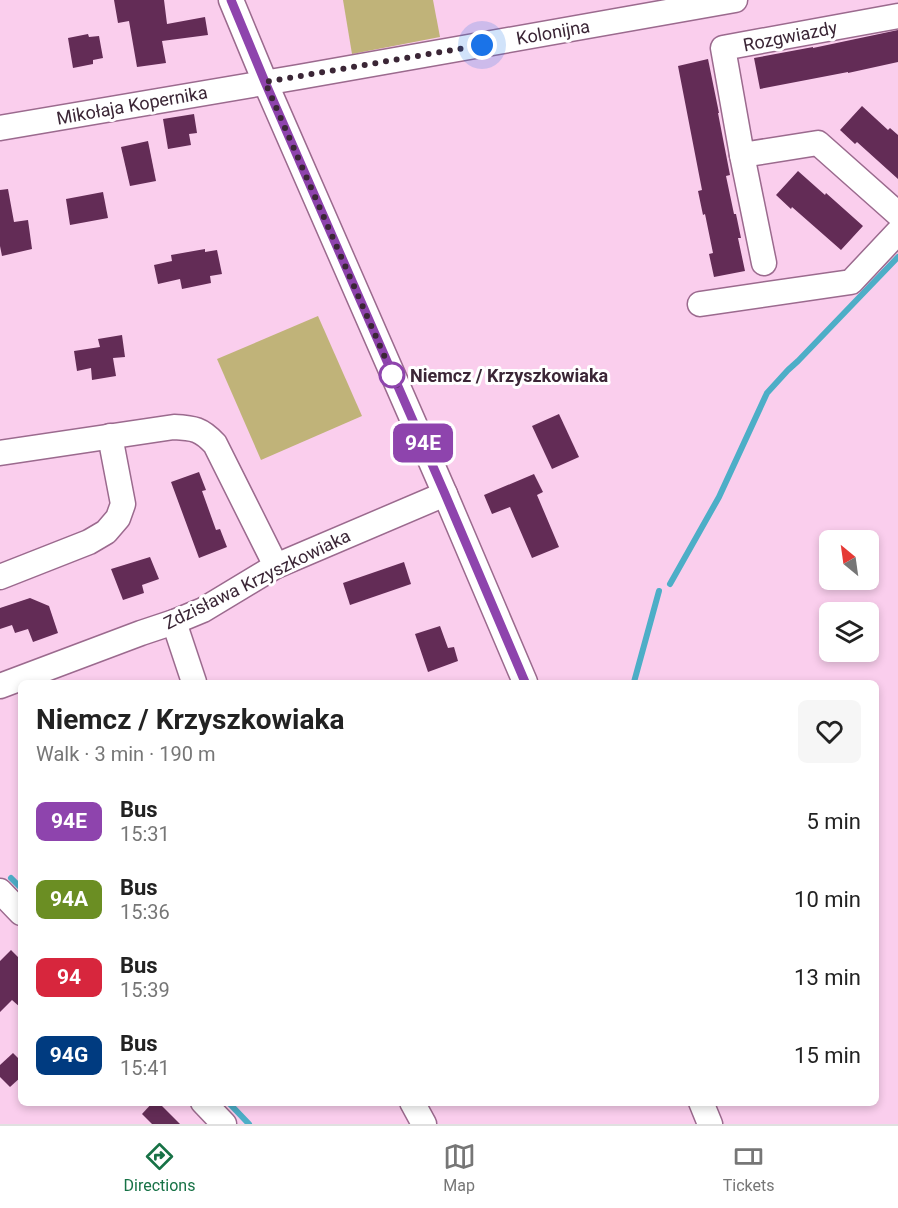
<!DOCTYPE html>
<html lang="en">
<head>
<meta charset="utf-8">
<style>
  body { margin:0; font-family:Roboto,sans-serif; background:#f6f6f6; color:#222; height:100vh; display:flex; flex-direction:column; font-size:22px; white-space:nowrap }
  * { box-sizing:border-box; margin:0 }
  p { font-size:20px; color:#767676 }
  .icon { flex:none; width:33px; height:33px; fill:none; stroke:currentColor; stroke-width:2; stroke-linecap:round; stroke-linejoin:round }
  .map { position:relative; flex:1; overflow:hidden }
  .side { position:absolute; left:18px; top:680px; width:861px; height:426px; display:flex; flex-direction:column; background:#fff; border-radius:9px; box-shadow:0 3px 9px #0003 }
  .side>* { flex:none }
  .badge { padding:0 12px; border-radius:9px; font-size:21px; line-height:39px }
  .needle { width:39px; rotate:331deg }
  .controls { position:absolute; left:819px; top:530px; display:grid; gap:12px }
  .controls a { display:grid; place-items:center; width:60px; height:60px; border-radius:9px; background:#fff; box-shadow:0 3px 9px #0003; font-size:30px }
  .you { position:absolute; width:30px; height:30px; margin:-15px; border:4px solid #fff; border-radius:50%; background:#1a73e8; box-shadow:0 0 0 9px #1a73e833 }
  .map>.badge { position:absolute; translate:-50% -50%; box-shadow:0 0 0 3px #fff }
  .round { display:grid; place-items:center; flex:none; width:63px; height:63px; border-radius:9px; background:#f6f6f6 }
  .headline { display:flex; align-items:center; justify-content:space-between; height:102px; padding:0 18px }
  h1 { font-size:28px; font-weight:700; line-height:45px }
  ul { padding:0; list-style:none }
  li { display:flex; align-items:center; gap:18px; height:78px; padding:0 18px }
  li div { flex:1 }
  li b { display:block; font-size:22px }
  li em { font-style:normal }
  li .badge { min-width:66px; font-weight:700; text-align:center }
  .tabs { display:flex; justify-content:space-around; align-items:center; height:84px; border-top:2px solid #e0e0e0; background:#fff; font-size:16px; color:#767676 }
  .tabs a { display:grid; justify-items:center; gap:3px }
  .tabs .current { color:#177246 }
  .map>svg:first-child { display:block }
  .green { fill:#c0b379 }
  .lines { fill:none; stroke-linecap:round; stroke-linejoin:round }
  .stream { stroke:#4daec7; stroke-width:6 }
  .building { fill:#632c56 }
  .minor-casing { stroke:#9b6a8e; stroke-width:27 }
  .minor { stroke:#fff; stroke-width:24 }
  .line-casing { stroke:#fff; stroke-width:14 }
  .line { stroke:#8e44ad; stroke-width:9 }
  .walk { stroke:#3b2636; stroke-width:6; stroke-dasharray:0 10.8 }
  .stop-dot { fill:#fff; stroke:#8e44ad; stroke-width:3 }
  .labels { text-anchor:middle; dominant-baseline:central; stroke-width:6; stroke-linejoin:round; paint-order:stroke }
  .street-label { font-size:18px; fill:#3b2636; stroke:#fff }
  .stop-label { font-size:18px; font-weight:bold; fill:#3b2636; stroke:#fff; text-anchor:start }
</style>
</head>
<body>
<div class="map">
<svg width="898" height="1124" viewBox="0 0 898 1124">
  <rect width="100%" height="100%" fill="#faceed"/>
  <g class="green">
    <path d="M343,0H433L440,37L352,54Z"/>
    <path d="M318,316L362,416L261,460L217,359Z"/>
  </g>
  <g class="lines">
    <g class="stream">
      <path d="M670,584L719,497L767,393L788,370L798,361L898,257"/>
      <path d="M634,682L659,591"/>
      <path d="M11,878L21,888"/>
      <path d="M228,1102L249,1124"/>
    </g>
  </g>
  <g class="building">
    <path d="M114,0H164L167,24L205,17L208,35L162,41L166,63L137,67L129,21L118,23Z"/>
    <path d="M898,30V62L848,73V72L760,89L754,58L813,47V48Z"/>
    <path d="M88,34L89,37L99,36L103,58L93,60V64L73,68L68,38Z"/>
    <path d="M708,59L719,113H718L730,175L726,176L734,214H736L741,238H738L745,271L714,277L709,254L713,253L705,214L703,215L698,191L702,190L678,66Z"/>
    <path d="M862,106L888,130L890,128L898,135V179L857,142L855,144L840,130Z"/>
    <path d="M194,114L197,133L189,134L191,145L168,149L163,119Z"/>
    <path d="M148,141L156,181L130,186L121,147Z"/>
    <path d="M798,171L825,195L826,193L863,226L841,250L792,207L791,209L776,195Z"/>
    <path d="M8,189L14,222L28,220L32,249L2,256L0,246V190Z"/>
    <path d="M103,192L108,218L70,225L66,199Z"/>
    <path d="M205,249V252L217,250L222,274L210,276L211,283L182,289L180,279L158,284L154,265L172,261L171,255Z"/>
    <path d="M122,335L125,357L113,358L116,376L92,380L91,368L77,371L74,351L100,347L98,339Z"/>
    <path d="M559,414L579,457L552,469L532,426Z"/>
    <path d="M199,472L206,490L202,491L216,530L220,529L227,547L199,558L171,482Z"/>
    <path d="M534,474L543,492L537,495L559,547L532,558L510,507L492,514L484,495Z"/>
    <path d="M150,557L159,579L142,585L144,593L123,600L111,569Z"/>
    <path d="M404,562L411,584L350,605L343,583Z"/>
    <path d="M30,598L49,606L58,633L33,642L28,629L15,633L12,625L0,629V608Z"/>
    <path d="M440,626L448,648L454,647L458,661L428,672L415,634Z"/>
    <path d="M11,950L21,960V1008L12,1000L0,1012V961Z"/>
    <path d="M13,1053L21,1061V1077L10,1087L0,1077V1065Z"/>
    <path d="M153,1102H158L180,1124H152L142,1114Z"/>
  </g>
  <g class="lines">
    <g class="minor-casing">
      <g id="minor">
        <path d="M231,0L265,82L445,494L525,682"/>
        <path d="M898,16L723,48L742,155L818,143L898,214"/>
        <path d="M0,128L299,77L735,0"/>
        <path d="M742,155L764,263"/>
        <path d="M700,304L851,282L898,232"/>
        <path d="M0,453L174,427C194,428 201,429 215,444L276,566"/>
        <path d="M0,577L89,542L106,532L118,518L123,504L110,436"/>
        <path d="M174,622L194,682"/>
        <path d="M0,686L141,633L174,622L203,610L276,566L445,494"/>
        <path d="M0,891L21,913"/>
        <path d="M203,1102L224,1124"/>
        <path d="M412,1102L424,1124"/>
        <path d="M701,1102L710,1124"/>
      </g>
    </g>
    <use href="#minor" class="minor"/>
  </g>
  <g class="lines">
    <g class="line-casing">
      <path id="line" d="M231,0L265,82L445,494L525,682"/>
    </g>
    <use href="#line" class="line"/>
    <path class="walk" d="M392,375L397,385L265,82L482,45"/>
  </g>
  <circle class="stop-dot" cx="392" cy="375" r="12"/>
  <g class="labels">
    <g class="street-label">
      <text transform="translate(553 32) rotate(-10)">Kolonijna</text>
      <text transform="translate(790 36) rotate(-11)">Rozgwiazdy</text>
      <text transform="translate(132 105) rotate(-10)">Mikołaja Kopernika</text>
      <text transform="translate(257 579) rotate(-26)">Zdzisława Krzyszkowiaka</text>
    </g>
    <g class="stop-label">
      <text x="410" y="375">Niemcz / Krzyszkowiaka</text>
    </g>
  </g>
</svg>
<div class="controls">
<a><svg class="needle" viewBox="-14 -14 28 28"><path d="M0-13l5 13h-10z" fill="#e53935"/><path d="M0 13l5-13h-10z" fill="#767676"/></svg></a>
<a><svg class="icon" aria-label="layers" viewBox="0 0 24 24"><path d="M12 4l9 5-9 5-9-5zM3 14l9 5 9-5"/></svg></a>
</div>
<div class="you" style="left:482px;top:45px"></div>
<b class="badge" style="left:423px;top:443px;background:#8e44ad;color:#fff">94E</b>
<section class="side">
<div class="headline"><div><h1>Niemcz / Krzyszkowiaka</h1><p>Walk · 3 min · 190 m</p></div><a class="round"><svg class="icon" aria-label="heart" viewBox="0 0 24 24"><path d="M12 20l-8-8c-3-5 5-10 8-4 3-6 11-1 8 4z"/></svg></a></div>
<ul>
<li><span class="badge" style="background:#8e44ad;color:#fff">94E</span><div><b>Bus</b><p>15:31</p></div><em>5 min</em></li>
<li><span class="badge" style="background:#6b8e23;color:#fff">94A</span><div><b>Bus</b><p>15:36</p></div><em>10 min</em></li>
<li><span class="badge" style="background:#d7263d;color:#fff">94</span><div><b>Bus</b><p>15:39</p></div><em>13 min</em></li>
<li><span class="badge" style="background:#003b80;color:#fff">94G</span><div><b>Bus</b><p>15:41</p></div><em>15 min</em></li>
</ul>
</section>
</div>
<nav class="tabs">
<a class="current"><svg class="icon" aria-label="directions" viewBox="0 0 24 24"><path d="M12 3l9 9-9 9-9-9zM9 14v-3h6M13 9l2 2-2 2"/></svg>Directions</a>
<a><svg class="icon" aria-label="map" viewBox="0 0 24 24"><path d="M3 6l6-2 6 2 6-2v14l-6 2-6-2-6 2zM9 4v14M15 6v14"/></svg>Map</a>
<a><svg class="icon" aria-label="tickets" viewBox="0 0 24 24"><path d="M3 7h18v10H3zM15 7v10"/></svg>Tickets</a>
</nav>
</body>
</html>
